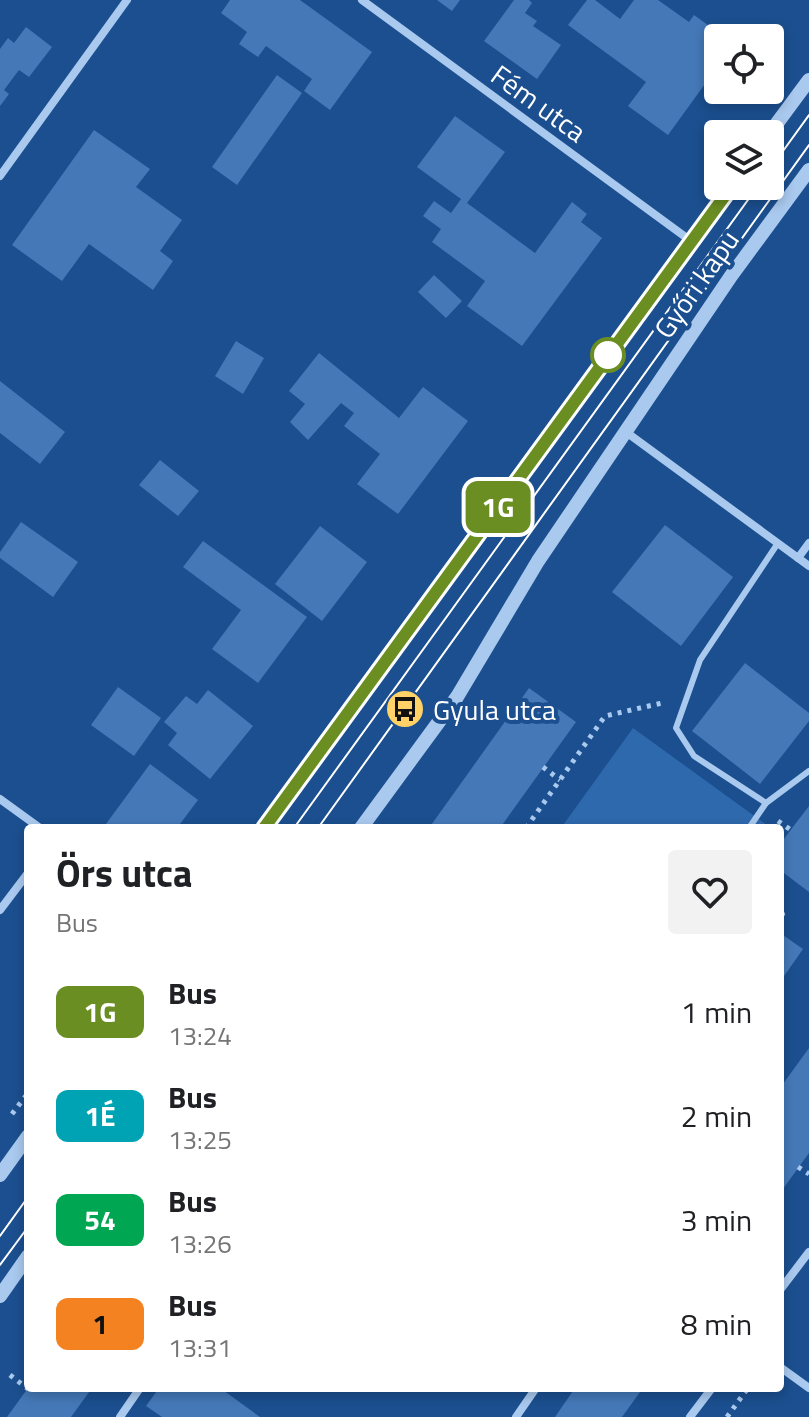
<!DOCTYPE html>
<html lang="en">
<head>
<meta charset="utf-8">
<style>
  body { margin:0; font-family:"Titillium Web",sans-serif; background:#f2f2f2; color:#202124; height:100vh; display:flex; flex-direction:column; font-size:30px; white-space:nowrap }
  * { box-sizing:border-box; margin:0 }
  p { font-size:26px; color:#757577 }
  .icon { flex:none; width:44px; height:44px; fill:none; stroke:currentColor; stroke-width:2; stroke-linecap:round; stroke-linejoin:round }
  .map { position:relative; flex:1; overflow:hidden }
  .side { position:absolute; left:24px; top:824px; width:760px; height:568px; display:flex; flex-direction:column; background:#fff; border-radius:8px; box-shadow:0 4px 12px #0003 }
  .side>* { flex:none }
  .badge { padding:0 16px; border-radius:12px; font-size:28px; line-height:52px }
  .fabs { position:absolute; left:704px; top:24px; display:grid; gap:16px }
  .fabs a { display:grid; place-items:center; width:80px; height:80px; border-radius:8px; background:#fff; box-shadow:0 4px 12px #0003; font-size:40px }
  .map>.badge { position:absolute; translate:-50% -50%; box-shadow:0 0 0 4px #fff }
  .round { display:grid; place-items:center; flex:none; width:84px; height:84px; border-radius:8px; background:#f2f2f2 }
  .head { display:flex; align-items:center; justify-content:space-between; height:136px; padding:0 32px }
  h1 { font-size:38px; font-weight:700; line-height:60px }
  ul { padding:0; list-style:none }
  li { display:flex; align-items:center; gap:24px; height:104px; padding:0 32px }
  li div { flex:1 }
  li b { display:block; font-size:30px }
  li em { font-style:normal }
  li .badge { min-width:88px; font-weight:700; text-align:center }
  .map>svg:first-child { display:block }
  .green { fill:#2e69ad }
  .building { fill:#4478b7 }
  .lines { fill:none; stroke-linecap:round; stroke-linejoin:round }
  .path { stroke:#a9c9ee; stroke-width:5; stroke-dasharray:4 6; stroke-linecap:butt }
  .service { stroke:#a9c9ee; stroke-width:6 }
  .minor { stroke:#a9c9ee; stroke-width:8 }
  .tertiary { stroke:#a9c9ee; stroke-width:14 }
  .tram { stroke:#fff; stroke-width:2 }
  .line-casing { stroke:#fff; stroke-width:18 }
  .line { stroke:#6b8e23; stroke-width:12 }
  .stop-dot { fill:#fff; stroke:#6b8e23; stroke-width:4 }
  .labels { text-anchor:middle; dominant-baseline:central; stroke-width:8; stroke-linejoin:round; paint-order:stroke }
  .street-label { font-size:28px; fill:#fff; stroke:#1b4f8f }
  .poi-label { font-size:28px; fill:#fff; stroke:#1b4f8f; text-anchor:start }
</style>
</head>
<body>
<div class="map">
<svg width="809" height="1417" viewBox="0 0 809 1417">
  <rect width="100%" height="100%" fill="#1b4f8f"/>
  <path class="green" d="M633,728L771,828H561Z"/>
  <g class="building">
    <path d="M230,0H300L372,52L330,110L304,91L312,79L266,46L258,57L239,44L247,32L221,13Z"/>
    <path d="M437,0H460L452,11Z"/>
    <path d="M514,0H529L532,3L525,13L537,21L533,26L561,45L537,79L484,41Z"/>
    <path d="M587,0H595L620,19L634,0H658L689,22L694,15L726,38H718V66L668,135L628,106L646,82L568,25Z"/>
    <path d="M26,27L52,47L29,77L19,70L4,90L9,94L0,106V49L8,38L14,43Z"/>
    <path d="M277,75L302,93L237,185L212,167Z"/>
    <path d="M455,116L505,152L467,203L535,253L572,202L587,214L581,222L602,238L522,346L467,306L485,281L432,242L441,229L423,216L434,201L451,213L461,199L417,167Z"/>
    <path d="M94,130L150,169L136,187L182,220L160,251L173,261L153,290L89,244L62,281L12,245Z"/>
    <path d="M434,275L462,301L446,318L418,292Z"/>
    <path d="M236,341L264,358L243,394L215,376Z"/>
    <path d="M319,353L399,418L423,387L468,421L398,514L357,484L380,454L344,426L354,413L341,403L308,440L290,422L305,404L289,391Z"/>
    <path d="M0,381L65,432L40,464L0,433Z"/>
    <path d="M160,460L199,491L178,516L139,485Z"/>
    <path d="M21,522L78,562L53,597L0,558V552Z"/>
    <path d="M665,525L733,577L681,646L612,592Z"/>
    <path d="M320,526L367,562L322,621L275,584Z"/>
    <path d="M203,541L307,617L258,683L212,649L241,610L183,567Z"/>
    <path d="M745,663L809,713V721L760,784L692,731Z"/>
    <path d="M118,687L161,718L134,756L91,725Z"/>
    <path d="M529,688L576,722L500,828H429Z"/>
    <path d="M208,690L253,726L210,779L168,745L177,733L164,722L186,696L197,704Z"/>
    <path d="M150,764L198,800L177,828H103Z"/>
    <path d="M809,806V892L780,870V844Z"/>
    <path d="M780,933L803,949L780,982Z"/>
    <path d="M809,1048V1153L780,1193V1088Z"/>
    <path d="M28,1388H92L71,1417H7Z"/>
    <path d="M159,1388H220L260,1417H162L146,1406Z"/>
    <path d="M575,1388H643L622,1417H555Z"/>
  </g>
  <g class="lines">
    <g class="path">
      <path d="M543,767L560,780"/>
      <path d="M778,821L791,830"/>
      <path d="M526,828L605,716L662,703"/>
      <path d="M12,1114L28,1093"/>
      <path d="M798,1167L809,1174"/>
      <path d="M10,1375L28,1389"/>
      <path d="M727,1417L748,1388"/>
    </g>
    <g class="service">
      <path d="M766,803L694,756L676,728L700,660L778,543"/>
      <path d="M749,828L766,803L809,771"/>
      <path d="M780,912L782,914"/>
    </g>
    <g class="minor">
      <path d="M362,0L691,241"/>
      <path d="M0,176L127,0"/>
      <path d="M626,432L809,566"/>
      <path d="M798,558L809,543"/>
      <path d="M0,799L40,828"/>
      <path d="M0,910L28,873"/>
      <path d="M780,1290L809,1252"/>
      <path d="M780,1367L809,1388"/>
      <path d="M120,1417L140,1388"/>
      <path d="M516,1417L536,1388"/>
      <path d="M690,1417L712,1388"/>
    </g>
    <g class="tertiary">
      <path d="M769,134L809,80"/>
      <path d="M264,828L732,186"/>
      <path d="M361,828L457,697L538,561L731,276L809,170"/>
      <path d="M0,1175L28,1136"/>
      <path d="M0,1296L28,1256"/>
    </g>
    <g class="tram">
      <path d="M770,169L809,115"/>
      <path d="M294,828L758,186"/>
      <path d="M318,828L809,145"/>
      <path d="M0,1236L28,1197"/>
      <path d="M0,1265L28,1227"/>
    </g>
  </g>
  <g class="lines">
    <g class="line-casing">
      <path id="line" d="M264,828L732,186"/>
    </g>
    <use href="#line" class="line"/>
  </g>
  <defs>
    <g id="bus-disc" transform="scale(2)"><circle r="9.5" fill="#ffd166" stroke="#1b4f8f"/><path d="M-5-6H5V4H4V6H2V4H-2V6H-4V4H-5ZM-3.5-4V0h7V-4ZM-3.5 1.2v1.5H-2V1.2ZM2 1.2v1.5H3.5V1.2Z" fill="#111"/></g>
  </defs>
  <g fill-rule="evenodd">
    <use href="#bus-disc" x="405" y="709"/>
  </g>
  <circle class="stop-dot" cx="608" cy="355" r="16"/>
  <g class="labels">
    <g class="street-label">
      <text transform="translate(539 103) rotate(36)">Fém utca</text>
      <text transform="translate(696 284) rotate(-55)">Győri kapu</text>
    </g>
    <g class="poi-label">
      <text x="433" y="709">Gyula utca</text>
    </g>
  </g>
</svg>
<div class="fabs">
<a><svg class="icon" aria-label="locate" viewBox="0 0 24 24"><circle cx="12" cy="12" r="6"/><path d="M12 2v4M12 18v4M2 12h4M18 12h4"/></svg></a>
<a><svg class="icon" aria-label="layers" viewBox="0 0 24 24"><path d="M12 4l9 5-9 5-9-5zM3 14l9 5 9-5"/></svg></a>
</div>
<b class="badge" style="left:498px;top:507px;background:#6b8e23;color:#fff">1G</b>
<section class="side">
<div class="head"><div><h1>Örs utca</h1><p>Bus</p></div><a class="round"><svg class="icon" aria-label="heart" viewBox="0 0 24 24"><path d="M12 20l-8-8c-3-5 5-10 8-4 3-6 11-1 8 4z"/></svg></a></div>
<ul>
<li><span class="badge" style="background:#6b8e23;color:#fff">1G</span><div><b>Bus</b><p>13:24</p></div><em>1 min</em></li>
<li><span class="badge" style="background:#00a3b4;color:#fff">1É</span><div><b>Bus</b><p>13:25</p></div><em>2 min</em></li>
<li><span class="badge" style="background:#00a651;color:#fff">54</span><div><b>Bus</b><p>13:26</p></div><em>3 min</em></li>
<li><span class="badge" style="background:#f58220;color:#111">1</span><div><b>Bus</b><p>13:31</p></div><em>8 min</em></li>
</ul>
</section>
</div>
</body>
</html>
